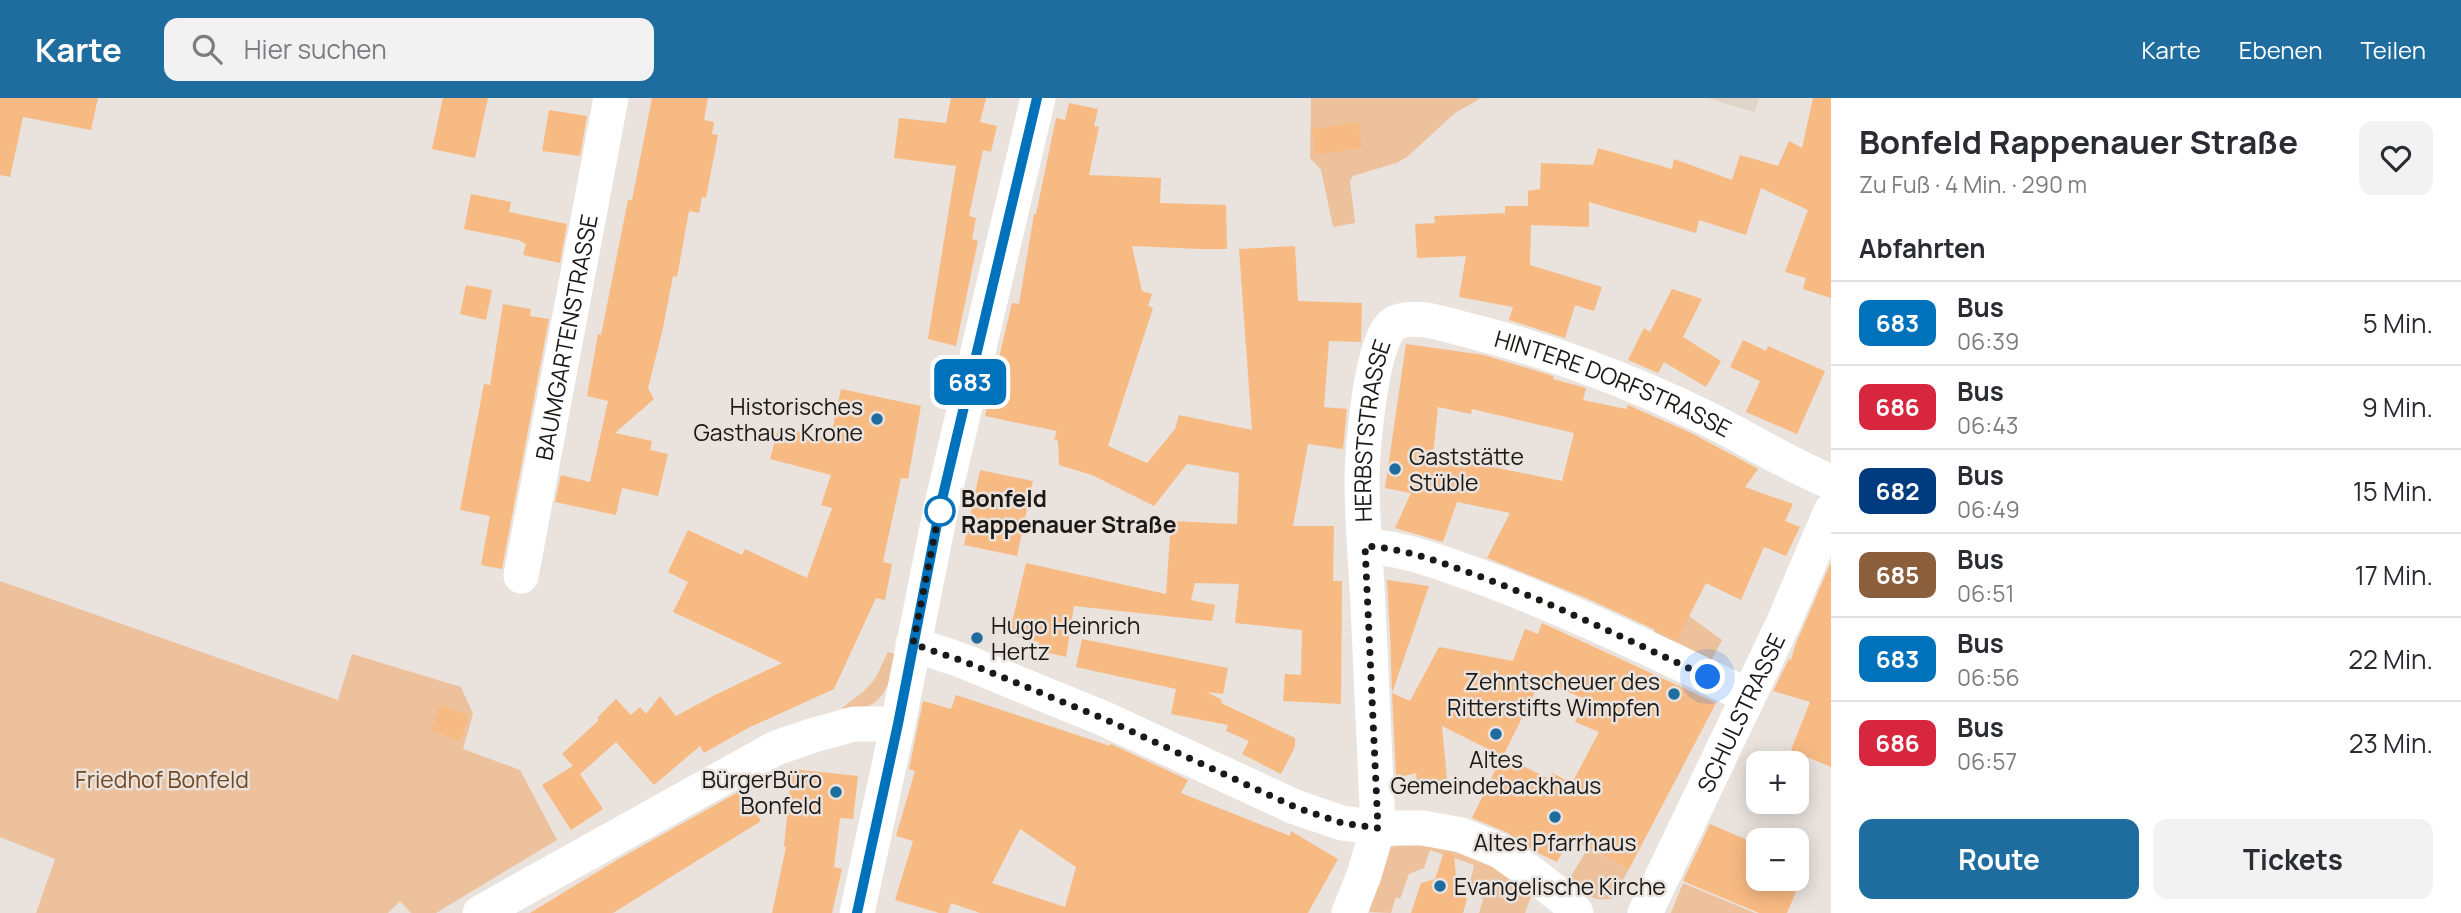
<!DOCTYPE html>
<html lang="de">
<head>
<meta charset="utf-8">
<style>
  body { margin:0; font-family:Manrope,sans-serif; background:#f2f2f3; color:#2b2b33; height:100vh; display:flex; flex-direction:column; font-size:26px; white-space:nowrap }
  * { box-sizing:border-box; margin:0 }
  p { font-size:23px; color:#7c7c81 }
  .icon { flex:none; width:38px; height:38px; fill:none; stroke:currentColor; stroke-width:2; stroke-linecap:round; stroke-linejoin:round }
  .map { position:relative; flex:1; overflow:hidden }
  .details { display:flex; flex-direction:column; background:#fff; width:630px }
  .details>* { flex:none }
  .badge { padding:0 14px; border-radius:10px; font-size:24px; line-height:46px }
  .fabs { position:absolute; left:1746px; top:653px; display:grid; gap:14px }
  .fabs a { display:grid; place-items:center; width:63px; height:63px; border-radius:14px; background:#fff; box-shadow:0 4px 18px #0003; font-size:35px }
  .you { position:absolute; width:35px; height:35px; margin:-18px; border:5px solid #fff; border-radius:50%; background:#1a73e8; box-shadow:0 0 0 10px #1a73e833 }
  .map>.badge { position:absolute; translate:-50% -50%; box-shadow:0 0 0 4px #fff }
  h2 { padding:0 28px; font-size:26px; line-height:63px }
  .round { display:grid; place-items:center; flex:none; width:74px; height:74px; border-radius:14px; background:#f2f2f3 }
  .headline { display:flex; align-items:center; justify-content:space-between; height:119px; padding:0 28px }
  h1 { font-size:33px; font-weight:700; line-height:52px }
  .primary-button { display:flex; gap:14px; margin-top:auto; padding:14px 28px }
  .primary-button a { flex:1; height:80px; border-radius:14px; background:#1f6d9f; color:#fff; font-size:28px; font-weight:700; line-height:80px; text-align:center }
  .primary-button a+a { background:#f2f2f3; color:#2b2b33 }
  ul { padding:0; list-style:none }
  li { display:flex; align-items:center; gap:21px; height:84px; padding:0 28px; border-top:2px solid #e1e1e2 }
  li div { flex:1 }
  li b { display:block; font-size:26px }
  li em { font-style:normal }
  li .badge { min-width:77px; font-weight:700; text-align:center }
  header { display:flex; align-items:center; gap:42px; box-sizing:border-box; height:98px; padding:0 35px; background:#1f6d9f; color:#fff }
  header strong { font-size:33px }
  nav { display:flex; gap:38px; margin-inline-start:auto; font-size:24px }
  .search { width:490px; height:63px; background:#f2f2f3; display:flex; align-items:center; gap:18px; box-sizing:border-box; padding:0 24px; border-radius:14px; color:#7c7c81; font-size:26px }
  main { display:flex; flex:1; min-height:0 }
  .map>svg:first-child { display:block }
  .built { fill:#e0d4c9 }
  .green { fill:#edc19b }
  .building { fill:#f8ba83; fill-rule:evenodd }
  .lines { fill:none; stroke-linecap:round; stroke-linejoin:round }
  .street { stroke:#fff; stroke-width:35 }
  .line-casing { stroke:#fff; stroke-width:16 }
  .line { stroke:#0072bc; stroke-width:10 }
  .walk { stroke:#1b1917; stroke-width:7; stroke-dasharray:0 12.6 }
  .poi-dot { fill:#1f6d9f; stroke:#e9e2dd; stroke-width:2.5 }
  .stop-dot { fill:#fff; stroke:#0072bc; stroke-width:3.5 }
  .labels { text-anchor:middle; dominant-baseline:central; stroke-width:5; stroke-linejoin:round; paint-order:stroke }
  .street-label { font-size:23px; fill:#1b1917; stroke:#e9e2dd }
  .poi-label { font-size:23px; fill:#1b1917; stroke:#e9e2dd; text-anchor:end }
  .stop-label { font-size:23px; font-weight:bold; fill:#1b1917; stroke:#e9e2dd; text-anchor:start }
  .park-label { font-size:23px; fill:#724921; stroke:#e9e2dd }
</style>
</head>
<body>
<header>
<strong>Karte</strong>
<div class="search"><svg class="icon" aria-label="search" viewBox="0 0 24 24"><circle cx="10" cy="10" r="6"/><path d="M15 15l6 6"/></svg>Hier suchen</div>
<nav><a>Karte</a><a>Ebenen</a><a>Teilen</a></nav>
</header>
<main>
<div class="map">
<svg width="1831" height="815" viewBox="0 0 1831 815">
  <rect width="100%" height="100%" fill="#e9e2dd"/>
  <path class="built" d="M1707,0H1759L1755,14Z"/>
  <g class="green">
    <path d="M1311,0H1481L1455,15L1407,59L1396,65L1353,78L1350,83L1355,125L1333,129L1321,72L1310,60Z"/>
    <path d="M0,483L338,602L352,556L461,589L473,616L463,651L520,672L557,742L436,815H411L400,803L388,815H36L55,761L0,739Z"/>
    <path d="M1689,518L1722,542L1711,563L1653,536L1658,525Z"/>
    <path d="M888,554L898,557C888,589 882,616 842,610L864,593L875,581Z"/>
    <path d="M1418,744C1454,749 1509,769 1531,799L1525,815H1479L1483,802L1470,785L1474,767L1430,752L1424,770L1409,776L1400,801L1396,799L1391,815L1369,814L1390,749Z"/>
    <path d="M1588,750L1629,771L1613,800C1590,805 1586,795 1570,780Z"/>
    <path d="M1683,785L1755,815H1671Z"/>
  </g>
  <g class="building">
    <path d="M0,0H98L91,32L23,19L10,79L0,77Z"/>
    <path d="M443,0H488L475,60L432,51Z"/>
    <path d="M652,0H708L704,22L714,24L712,36L718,37L706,100L702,99L699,115L689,113L677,179L673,178L663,230L648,290L654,301L615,335L652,343L650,352L668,356L658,398L622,390L616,417L555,404L561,377L590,384L608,303L587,298L598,236L601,237L628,102H632Z"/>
    <path d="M951,0H986L980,24L997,28L991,54L983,52L969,118L976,120L972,141L978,143L956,248L928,241L956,68L894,60L899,20L946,25Z"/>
    <path d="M1813,0H1831V200L1803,191L1806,180L1785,174L1808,112L1761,90L1746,137L1699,122L1696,135L1589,104V129L1531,127L1530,167L1602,189L1594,213L1575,207L1565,240L1509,222L1513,209L1459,199L1466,158L1417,160L1415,126L1435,125L1434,118L1505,115V108H1528V93L1540,91L1541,65L1593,67L1598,50L1672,71L1674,61L1732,82L1740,57L1778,68L1789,43L1802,50Z"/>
    <path d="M1069,5L1098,11L1094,28L1099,29L1089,77L1161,80L1160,105L1226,107L1227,151H1200L1132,148L1142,193L1152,196L1148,208L1153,210L1108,348L1147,365L1175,331L1179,317L1252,332L1239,151L1295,148L1298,203L1362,205L1361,244L1329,243L1324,309L1347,311L1343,351L1308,346L1293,428H1334L1333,483H1342L1341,606L1283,603L1285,576L1301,577L1302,532L1235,525L1239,486L1195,485L1191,502L1215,507L1212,523L1074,508L1066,559L1037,552L1039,544L1009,537L1026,465L1166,496L1171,423L1237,426L1239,375L1187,366L1154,408L1092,377L1059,367L1058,343L1054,341L1057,333L985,318L1012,205L1019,206L1034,116H1036L1056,20L1065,22Z"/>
    <path d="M549,12L587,18L580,58L542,53Z"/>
    <path d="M1358,24L1362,50L1316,57L1312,31Z"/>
    <path d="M471,96L511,104L509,114L567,126L560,165L523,157L526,146L518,142L464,131Z"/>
    <path d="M466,187L492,192L486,222L460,216Z"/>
    <path d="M1672,191L1702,201L1683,239L1721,263L1706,289L1664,264L1658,275L1628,262L1644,230L1650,234Z"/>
    <path d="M503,206L531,211L530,218L549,221L502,471L481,467L490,418L460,412L484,286L490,287Z"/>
    <path d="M1743,242L1766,253L1768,248L1825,273L1797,336L1746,314L1760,283L1730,269Z"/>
    <path d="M1406,246L1484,257L1550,277L1554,279L1553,281L1586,290L1583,302L1626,311L1628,307L1691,335L1751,367L1758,371L1745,389L1793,406L1785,423L1800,429L1786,458L1764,449L1741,502L1706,485L1677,542L1586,500L1487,460L1510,415L1457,404L1443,444L1395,430L1411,395L1385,390ZM1438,309L1471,316L1472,311L1574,335L1562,383L1433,357Z"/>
    <path d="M841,291L921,308L908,381L901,380L883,464L892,466L885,502L876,500L834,591L748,630L704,655L700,648L654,687L616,644L580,676L603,711L571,732L542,687L573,668L562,656L599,622L597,620L616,601L631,617L640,609L646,616L660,598L676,618L713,598L782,565L673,514L688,484L668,474L688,432L742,457L745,451L807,480L832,410L821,407L831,377L770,361L779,328L830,342Z"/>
    <path d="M980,372L1033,383L1017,458L964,447Z"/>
    <path d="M1831,464V669L1791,652L1810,604L1773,593L1789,561L1791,562L1795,548Z"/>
    <path d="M1387,482L1429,488L1392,595L1390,535Z"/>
    <path d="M1542,525L1716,605L1629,771L1570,740L1557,764L1536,754L1508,735L1472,720L1502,658L1442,628L1447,681L1417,686L1416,675L1396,680L1392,595L1410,603L1439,549L1513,563L1525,531L1538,536ZM1539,583L1586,601L1575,624L1599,634L1572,685L1552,675L1549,681L1503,658L1523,618L1525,619Z"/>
    <path d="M1082,541L1228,570L1223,596L1207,594L1222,602L1221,605L1295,640V649L1281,676L1242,656L1249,643L1226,633L1228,627L1171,616L1176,591L1076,569Z"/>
    <path d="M956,597L1110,648L1111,646L1188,682L1181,695L1290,738L1291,733L1338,761L1308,815H980L951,805L948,815H939L895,802L913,743L896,738L915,673L909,671L923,603L951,611ZM1020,731L1076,769L1065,809L992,785Z"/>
    <path d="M440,607L469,617L460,643L431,633Z"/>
    <path d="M792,671L858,678L853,721L840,720L834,769L842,771L832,815H772L786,749L784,748Z"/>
    <path d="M742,692L761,723L613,815H530L617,762Z"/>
    <path d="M1710,726L1759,747V780H1797V763L1807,767L1787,815H1759L1683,783Z"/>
    <path d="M1444,754L1454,756L1457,790L1467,801L1463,815H1411L1421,785L1435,781Z"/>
  </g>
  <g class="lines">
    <g class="street">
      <path d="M1365,448C1403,450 1438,464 1473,476C1567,510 1658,555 1748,598"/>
      <path id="s1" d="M521,478L611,0"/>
      <path d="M913,546L963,563L1107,622L1295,709L1342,725L1378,730H1423L1461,737L1500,753L1535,778L1569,805L1576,815"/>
      <path d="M480,815L776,650L814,637L854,626H898"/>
      <path d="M857,815L898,626L941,410L1038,0"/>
      <path id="s2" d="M1349,815L1364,777L1378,730C1375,656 1372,582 1368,508C1366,466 1362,424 1362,382C1362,354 1371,237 1395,225C1415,215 1447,227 1467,232C1548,252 1625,281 1700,317C1744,338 1785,365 1831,384"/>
      <path id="s3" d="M1645,815L1783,526L1831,413"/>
    </g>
  </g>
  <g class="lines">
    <g class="line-casing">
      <path id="line" d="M857,815L898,626L940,410L1037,0"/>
    </g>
    <use href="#line" class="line"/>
    <path class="walk" d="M940,413V410L913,546L963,563L1107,622L1295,709L1342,725L1378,730L1365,448C1403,450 1437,463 1473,476C1553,505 1630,543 1708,579"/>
  </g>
  <g class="poi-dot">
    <circle cx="877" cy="321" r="7"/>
    <circle cx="1395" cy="371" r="7"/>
    <circle cx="977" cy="540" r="7"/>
    <circle cx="1674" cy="596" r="7"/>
    <circle cx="1496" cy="636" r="7"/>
    <circle cx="836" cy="694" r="7"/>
    <circle cx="1555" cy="719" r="7"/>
    <circle cx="1440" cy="788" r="7"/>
  </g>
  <circle class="stop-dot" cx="940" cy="413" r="14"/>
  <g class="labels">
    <g class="street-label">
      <text stroke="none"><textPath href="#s1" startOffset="243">BAUMGARTENSTRASSE</textPath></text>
      <text stroke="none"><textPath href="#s2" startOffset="831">HINTERE DORFSTRASSE</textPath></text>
      <text stroke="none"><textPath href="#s2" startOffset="488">HERBSTSTRASSE</textPath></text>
      <text stroke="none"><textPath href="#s3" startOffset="222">SCHULSTRASSE</textPath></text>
    </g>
    <g class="poi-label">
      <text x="863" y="308">Historisches<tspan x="863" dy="26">Gasthaus Krone</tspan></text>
      <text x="1409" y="358" text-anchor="start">Gaststätte<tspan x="1409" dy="26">Stüble</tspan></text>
      <text x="991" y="527" text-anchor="start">Hugo Heinrich<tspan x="991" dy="26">Hertz</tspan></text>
      <text x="1660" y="583">Zehntscheuer des<tspan x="1660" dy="26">Ritterstifts Wimpfen</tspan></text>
      <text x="1496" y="661" text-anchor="middle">Altes<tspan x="1496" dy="26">Gemeindebackhaus</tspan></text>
      <text x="822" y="681">BürgerBüro<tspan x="822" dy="26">Bonfeld</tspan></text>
      <text x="1555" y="744" text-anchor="middle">Altes Pfarrhaus</text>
      <text x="1454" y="788" text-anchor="start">Evangelische Kirche</text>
    </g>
    <g class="stop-label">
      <text x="961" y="400">Bonfeld<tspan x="961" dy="26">Rappenauer Straße</tspan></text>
    </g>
    <g class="park-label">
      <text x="162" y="681">Friedhof Bonfeld</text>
    </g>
  </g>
</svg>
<div class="fabs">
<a>+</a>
<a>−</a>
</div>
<div class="you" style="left:1708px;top:579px"></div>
<b class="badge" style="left:970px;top:284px;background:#0072bc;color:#fff">683</b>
</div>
<section class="details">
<div class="headline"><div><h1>Bonfeld Rappenauer Straße</h1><p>Zu Fuß · 4 Min. · 290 m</p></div><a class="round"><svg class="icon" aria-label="heart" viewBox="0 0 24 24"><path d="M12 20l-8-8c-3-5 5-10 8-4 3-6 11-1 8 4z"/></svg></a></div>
<h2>Abfahrten</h2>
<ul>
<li><span class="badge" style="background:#0072bc;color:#fff">683</span><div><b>Bus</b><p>06:39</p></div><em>5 Min.</em></li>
<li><span class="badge" style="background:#d7263d;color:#fff">686</span><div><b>Bus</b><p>06:43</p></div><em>9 Min.</em></li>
<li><span class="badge" style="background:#003b80;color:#fff">682</span><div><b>Bus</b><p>06:49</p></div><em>15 Min.</em></li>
<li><span class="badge" style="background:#8b5e3c;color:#fff">685</span><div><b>Bus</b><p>06:51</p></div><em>17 Min.</em></li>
<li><span class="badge" style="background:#0072bc;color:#fff">683</span><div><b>Bus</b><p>06:56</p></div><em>22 Min.</em></li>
<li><span class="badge" style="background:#d7263d;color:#fff">686</span><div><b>Bus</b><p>06:57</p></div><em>23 Min.</em></li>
</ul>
<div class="primary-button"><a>Route</a><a>Tickets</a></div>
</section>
</main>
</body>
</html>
